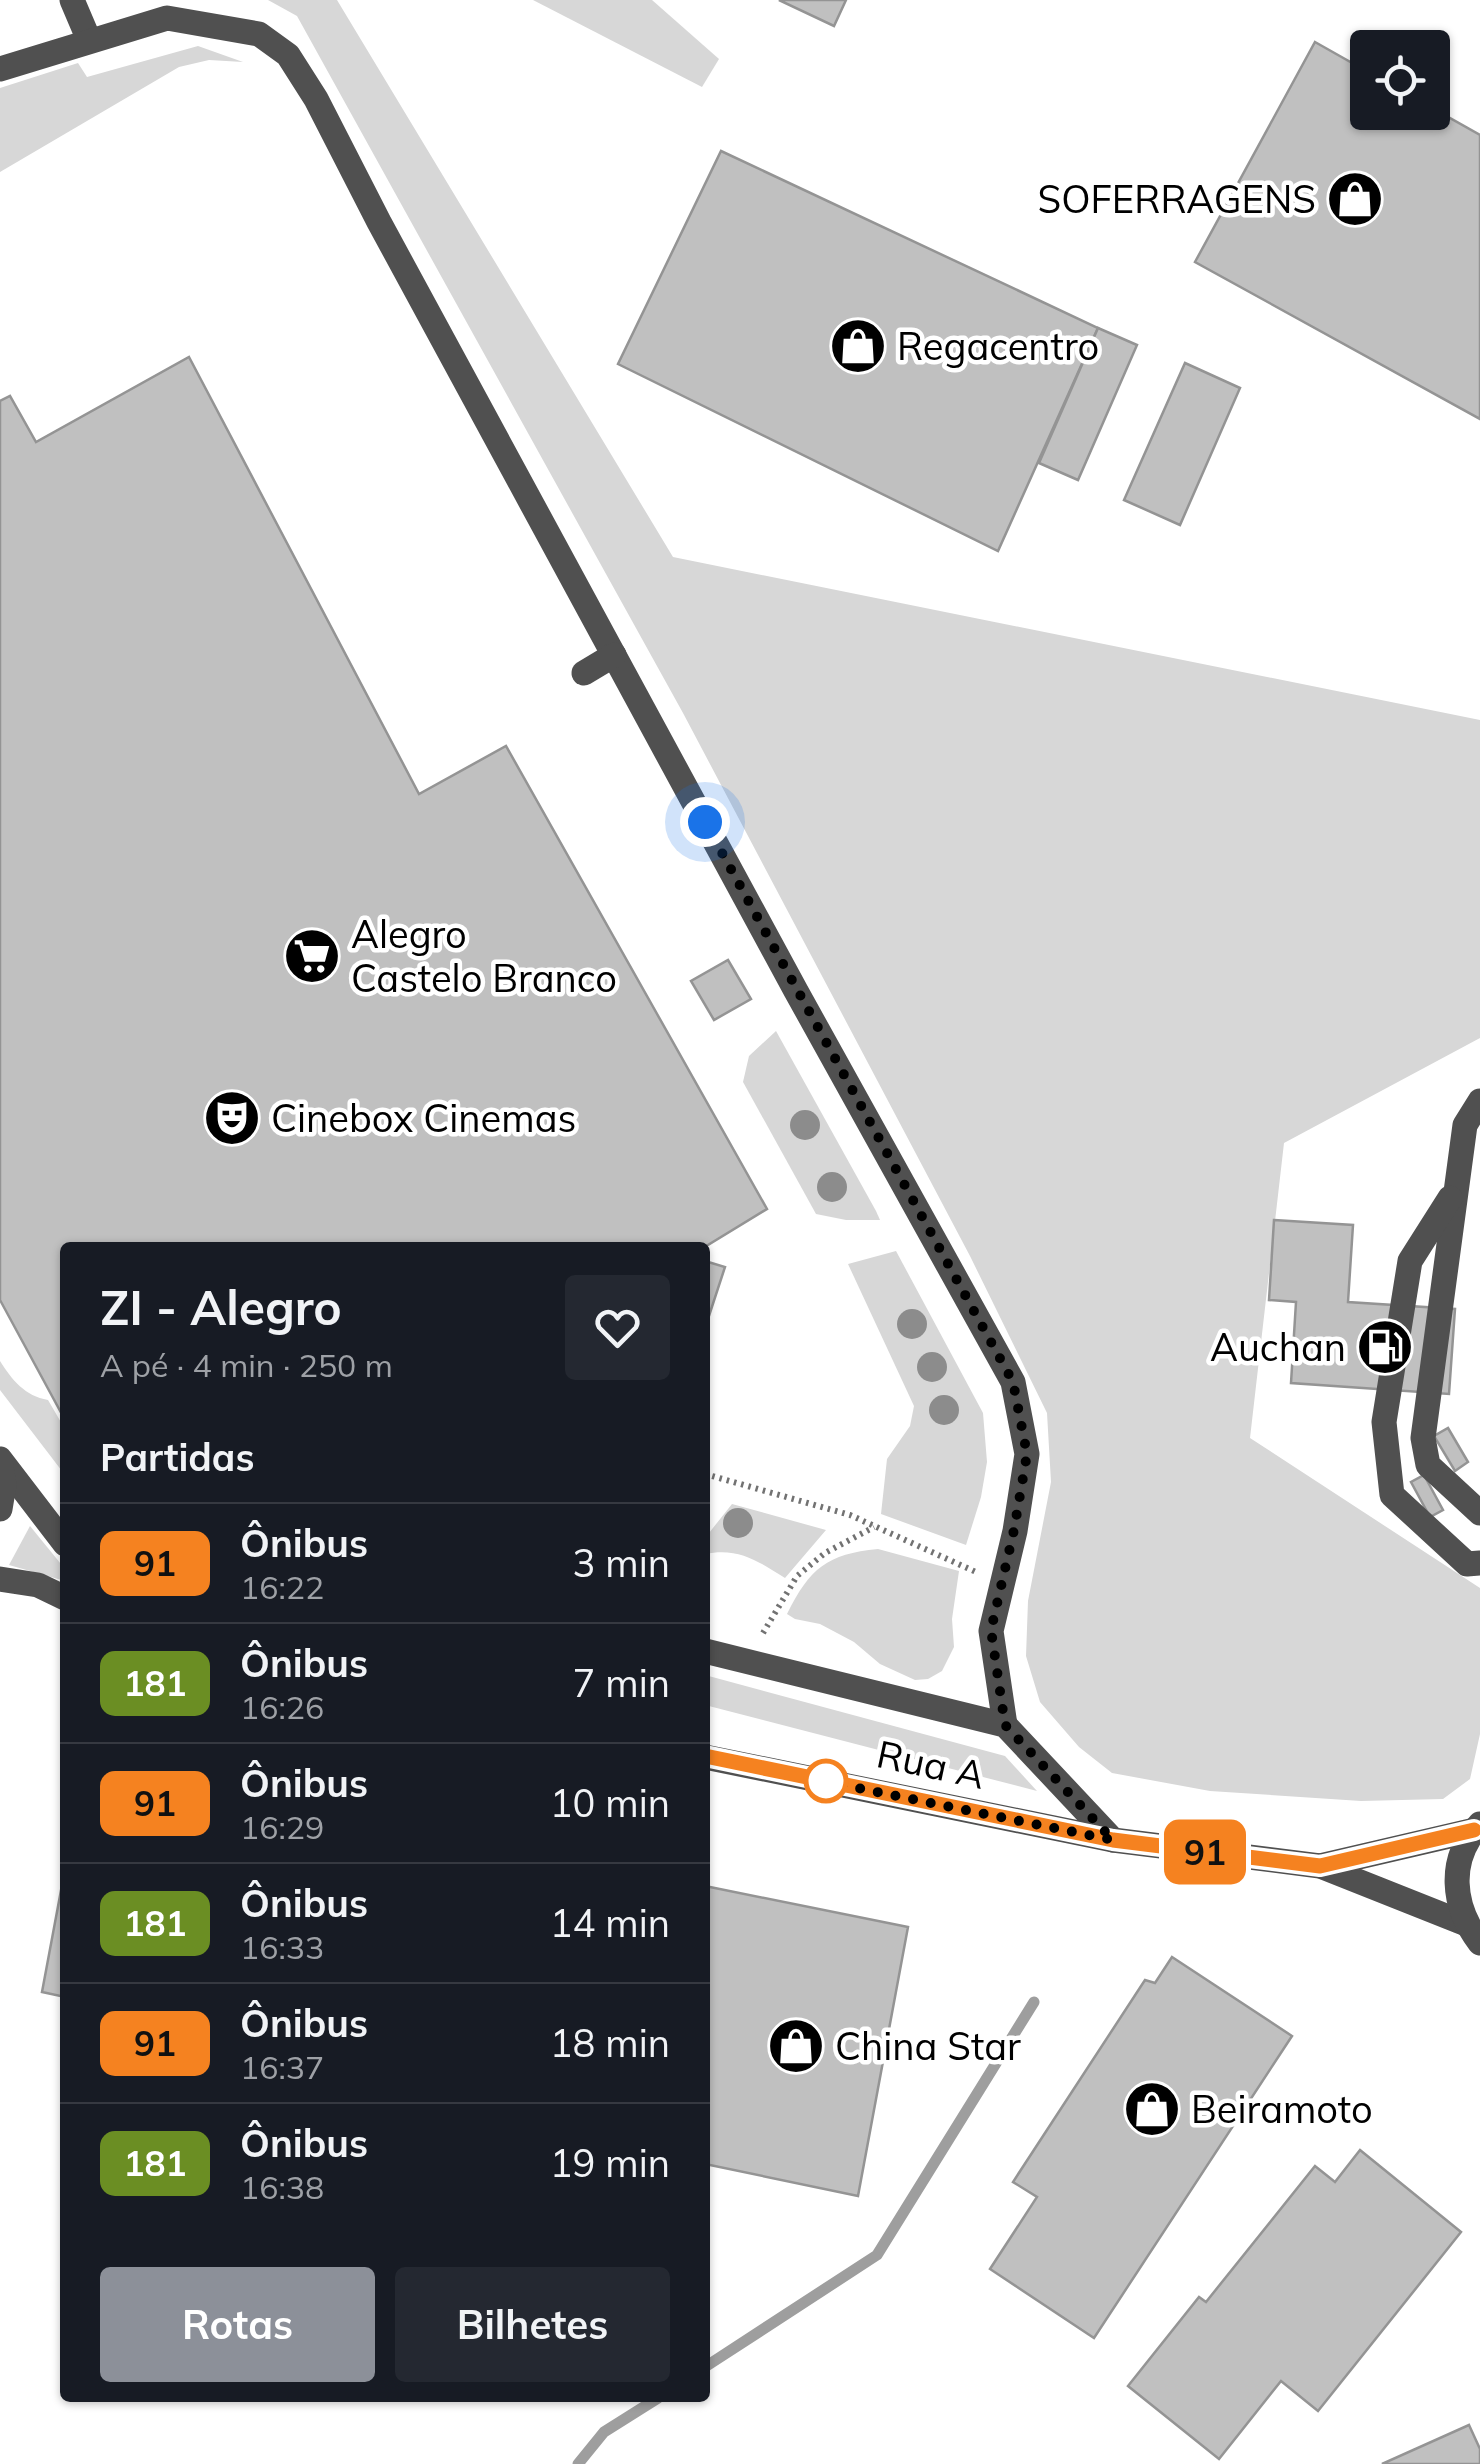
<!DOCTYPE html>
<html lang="pt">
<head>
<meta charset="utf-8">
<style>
  body { margin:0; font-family:Mulish,sans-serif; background:#242831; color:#f1f3f6; height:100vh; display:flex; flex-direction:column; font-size:38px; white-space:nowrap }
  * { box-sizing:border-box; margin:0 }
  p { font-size:32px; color:#9ea1a6 }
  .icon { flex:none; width:55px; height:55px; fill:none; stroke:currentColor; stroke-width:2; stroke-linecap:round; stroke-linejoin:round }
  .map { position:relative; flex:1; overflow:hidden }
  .details { position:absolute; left:60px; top:1242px; width:650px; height:1160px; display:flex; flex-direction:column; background:#171b24; border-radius:10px; box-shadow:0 2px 8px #0004 }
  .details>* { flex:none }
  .badge { padding:0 20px; border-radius:15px; font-size:35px; line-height:65px }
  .tools { position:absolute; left:1350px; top:30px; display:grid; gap:20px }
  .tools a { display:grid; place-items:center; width:100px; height:100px; border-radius:10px; background:#171b24; box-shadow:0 2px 8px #0004; font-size:50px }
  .you { position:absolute; width:50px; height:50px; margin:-25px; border:8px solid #fff; border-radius:50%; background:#1a73e8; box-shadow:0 0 0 15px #1a73e833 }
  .map>.badge { position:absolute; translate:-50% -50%; box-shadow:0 0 0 5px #fff }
  h2 { padding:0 40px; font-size:38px; line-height:90px }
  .round { display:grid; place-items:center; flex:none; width:105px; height:105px; border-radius:10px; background:#242831 }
  .summary { display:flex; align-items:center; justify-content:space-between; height:170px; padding:0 40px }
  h1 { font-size:48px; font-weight:700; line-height:75px }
  .cta { display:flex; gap:20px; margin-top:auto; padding:20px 40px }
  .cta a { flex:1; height:115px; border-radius:10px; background:#8c9099; color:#fff; font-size:40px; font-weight:700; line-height:115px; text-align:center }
  .cta a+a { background:#242831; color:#f1f3f6 }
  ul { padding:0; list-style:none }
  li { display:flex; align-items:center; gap:30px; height:120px; padding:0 40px; border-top:2px solid #363941 }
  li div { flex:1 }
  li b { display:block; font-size:38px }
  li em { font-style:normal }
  li .badge { min-width:110px; font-weight:700; text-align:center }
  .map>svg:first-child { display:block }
  .green { fill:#d7d7d7 }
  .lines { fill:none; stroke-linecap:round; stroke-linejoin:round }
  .stream { stroke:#9e9e9e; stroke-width:11 }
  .building { fill:#c0c0c0; stroke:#949494; stroke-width:2.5 }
  .path { stroke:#727272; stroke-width:6; stroke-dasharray:2.5 5; stroke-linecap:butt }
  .minor { stroke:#505050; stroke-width:25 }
  .tree { fill:#8c8c8c }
  .line-casing { stroke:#fff; stroke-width:22 }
  .line { stroke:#f58220; stroke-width:15 }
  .walk { stroke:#000; stroke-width:10; stroke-dasharray:0 18 }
  .stop-dot { fill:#fff; stroke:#f58220; stroke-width:5 }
  .labels { text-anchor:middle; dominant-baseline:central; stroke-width:9; stroke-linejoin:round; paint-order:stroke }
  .poi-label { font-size:38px; fill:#000; stroke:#fff; text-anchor:start }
  .street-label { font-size:38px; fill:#000; stroke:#fff }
</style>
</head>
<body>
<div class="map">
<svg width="1480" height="2464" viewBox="0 0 1480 2464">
  <rect width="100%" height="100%" fill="#fff"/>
  <g class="green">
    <path d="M268,0H337L673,557L1480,720V1038L1284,1143L1250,1438L1480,1588V1734L1470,1779L1443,1799L1361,1801L1210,1791L1112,1773L1079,1747L1040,1702L1026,1656L1028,1601L1051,1482L1047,1413L970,1256L683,713L297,16Z"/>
    <path d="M533,0H652L719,59L702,87Z"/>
    <path d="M198,46L243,62L209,60L179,67L0,172V88L78,63L87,77Z"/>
    <path d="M776,1031L876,1211L880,1220H846L816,1214L743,1082L749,1056Z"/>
    <path d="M896,1251L983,1413L987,1462L981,1497L966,1545L881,1514L887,1459L910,1426L914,1406L848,1264Z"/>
    <path d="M0,1361C12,1380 25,1396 48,1400L65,1429V1475L0,1390Z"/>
    <path d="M732,1504L826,1530L785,1578C758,1561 738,1547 705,1554V1538Z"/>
    <path d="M30,1526L65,1569V1581L9,1565Z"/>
    <path d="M878,1549L959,1571L952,1619L954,1647L942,1671L928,1679L915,1680L880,1664L854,1642L820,1624L795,1619L787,1614C810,1568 827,1554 878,1549Z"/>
    <path d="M705,1675L1005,1756L1037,1791L705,1705Z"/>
  </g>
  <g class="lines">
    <g class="stream">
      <path d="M705,2367L877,2255L1034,2002"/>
      <path d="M578,2464L604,2432L658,2398"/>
    </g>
  </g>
  <g class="building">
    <path d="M779,0H846L834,26Z"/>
    <path d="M1315,42L1368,72V112H1432V108L1480,135V419L1195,262Z"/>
    <path d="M721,151L1098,328L998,551L618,364Z"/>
    <path d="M1098,328L1137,345L1078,480L1039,463Z"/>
    <path d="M189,357L419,794L506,746L767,1209L703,1248H65V1420L0,1300V401L10,396L36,442Z"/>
    <path d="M1185,363L1240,388L1180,525L1124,500Z"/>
    <path d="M728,960L751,999L714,1020L691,981Z"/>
    <path d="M1274,1220L1353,1225L1348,1302L1455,1309L1449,1394L1291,1383L1296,1302L1269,1300Z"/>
    <path d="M705,1261L725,1267L705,1328Z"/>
    <path d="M1448,1428L1468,1462L1455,1471L1434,1436Z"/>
    <path d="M1424,1475L1443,1510L1430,1517L1411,1482Z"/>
    <path d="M65,1869V1997L42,1992Z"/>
    <path d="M705,1886L908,1927L858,2196L705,2164Z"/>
    <path d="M1172,1957L1292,2036L1094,2338L990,2269L1037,2197L1013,2182L1145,1980L1155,1983Z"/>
    <path d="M1360,2150L1461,2232L1318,2411L1281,2381L1219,2459L1128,2386L1199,2297L1206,2302L1315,2166L1335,2182Z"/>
    <path d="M1469,2425L1480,2449V2464H1382Z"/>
  </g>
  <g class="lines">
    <g class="path">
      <path d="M705,1474L850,1515L976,1572"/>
      <path d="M763,1633L797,1576L825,1553L874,1527"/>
    </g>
    <g class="minor">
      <path d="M72,0L89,40"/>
      <path d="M0,69L167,18L259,34L288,55L316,99L379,222L796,991L1013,1382L1027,1454L1015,1531L991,1631L1005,1725"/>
      <path d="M584,673L614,655"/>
      <path d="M1480,1101L1465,1125L1423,1438L1428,1465L1480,1513"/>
      <path d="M1450,1198L1410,1261L1384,1422L1392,1495L1467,1564L1480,1563"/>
      <path d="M0,1459L65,1544"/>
      <path d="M0,1461L4,1485L0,1509"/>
      <path d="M0,1579L38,1585L65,1598"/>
      <path d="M705,1651L1005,1725L1113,1840"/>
      <path d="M705,1757L1113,1840L1320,1866L1466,1924"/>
      <path d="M1480,1824C1447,1860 1452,1906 1480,1943"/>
      <path d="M1320,1866L1475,1830"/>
    </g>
  </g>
  <g class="tree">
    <circle cx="805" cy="1125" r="15"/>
    <circle cx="832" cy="1187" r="15"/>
    <circle cx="912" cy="1324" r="15"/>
    <circle cx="932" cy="1367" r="15"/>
    <circle cx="944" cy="1410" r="15"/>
    <circle cx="738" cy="1523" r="15"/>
  </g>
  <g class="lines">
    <g class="line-casing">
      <path id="line" d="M705,1756L1113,1840L1320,1866L1474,1830"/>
    </g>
    <use href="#line" class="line"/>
    <path class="walk" d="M705,822L1013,1382L1027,1454L1014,1530L991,1630L1005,1725L1113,1840L818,1780L826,1781"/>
  </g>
  <defs>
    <g id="shop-disc" transform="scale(2.875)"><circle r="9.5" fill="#000" stroke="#fff"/><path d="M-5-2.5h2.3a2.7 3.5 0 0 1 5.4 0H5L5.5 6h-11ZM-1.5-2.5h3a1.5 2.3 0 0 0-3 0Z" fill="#fff"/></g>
    <g id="supermarket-disc" transform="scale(2.875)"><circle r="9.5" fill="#000" stroke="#fff"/><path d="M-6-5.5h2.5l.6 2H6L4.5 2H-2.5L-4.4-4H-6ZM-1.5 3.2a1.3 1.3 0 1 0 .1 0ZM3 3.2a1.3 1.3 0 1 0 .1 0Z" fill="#fff"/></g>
    <g id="theatre-disc" transform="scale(2.875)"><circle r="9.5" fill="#000" stroke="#fff"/><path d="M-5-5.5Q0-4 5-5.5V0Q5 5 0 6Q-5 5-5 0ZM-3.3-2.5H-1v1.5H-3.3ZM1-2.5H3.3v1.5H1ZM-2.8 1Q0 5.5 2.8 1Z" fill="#fff"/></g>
    <g id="fuel-disc" transform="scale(2.875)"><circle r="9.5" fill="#000" stroke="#fff"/><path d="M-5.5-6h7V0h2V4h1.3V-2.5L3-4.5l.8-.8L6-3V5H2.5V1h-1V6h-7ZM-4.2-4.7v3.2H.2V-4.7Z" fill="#fff"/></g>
  </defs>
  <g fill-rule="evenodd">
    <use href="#shop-disc" x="1355" y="199"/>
    <use href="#shop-disc" x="858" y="346"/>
    <use href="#supermarket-disc" x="312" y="956"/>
    <use href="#theatre-disc" x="232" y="1118"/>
    <use href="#fuel-disc" x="1385" y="1347"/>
    <use href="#shop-disc" x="796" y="2046"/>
    <use href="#shop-disc" x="1152" y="2109"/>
  </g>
  <circle class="stop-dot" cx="826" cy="1781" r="20"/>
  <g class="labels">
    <g class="poi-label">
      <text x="1316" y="199" text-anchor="end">SOFERRAGENS</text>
      <text x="897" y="346">Regacentro</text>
      <text x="351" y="934">Alegro<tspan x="351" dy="44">Castelo Branco</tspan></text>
      <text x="271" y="1118">Cinebox Cinemas</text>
      <text x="1346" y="1347" text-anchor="end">Auchan</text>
      <text x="835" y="2046">China Star</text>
      <text x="1191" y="2109">Beiramoto</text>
    </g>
    <g class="street-label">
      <text transform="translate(931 1764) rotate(12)">Rua A</text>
    </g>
  </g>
</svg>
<div class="tools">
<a><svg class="icon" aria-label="locate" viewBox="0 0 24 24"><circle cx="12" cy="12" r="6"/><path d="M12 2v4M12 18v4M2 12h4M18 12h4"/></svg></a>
</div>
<div class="you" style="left:705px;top:822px"></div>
<b class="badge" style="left:1205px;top:1852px;background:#f58220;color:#111">91</b>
<section class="details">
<div class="summary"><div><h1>ZI - Alegro</h1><p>A pé · 4 min · 250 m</p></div><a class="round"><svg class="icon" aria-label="heart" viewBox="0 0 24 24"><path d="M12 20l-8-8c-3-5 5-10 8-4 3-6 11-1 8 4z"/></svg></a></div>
<h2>Partidas</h2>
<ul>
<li><span class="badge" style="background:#f58220;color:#111">91</span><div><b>Ônibus</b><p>16:22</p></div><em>3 min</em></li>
<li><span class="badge" style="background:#6b8e23;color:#fff">181</span><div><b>Ônibus</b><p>16:26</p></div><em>7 min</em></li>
<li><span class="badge" style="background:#f58220;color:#111">91</span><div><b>Ônibus</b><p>16:29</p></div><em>10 min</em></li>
<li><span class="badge" style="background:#6b8e23;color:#fff">181</span><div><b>Ônibus</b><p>16:33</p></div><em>14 min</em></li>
<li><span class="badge" style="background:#f58220;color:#111">91</span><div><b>Ônibus</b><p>16:37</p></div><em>18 min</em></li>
<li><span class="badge" style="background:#6b8e23;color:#fff">181</span><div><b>Ônibus</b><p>16:38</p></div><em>19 min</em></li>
</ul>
<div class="cta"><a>Rotas</a><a>Bilhetes</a></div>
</section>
</div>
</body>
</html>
